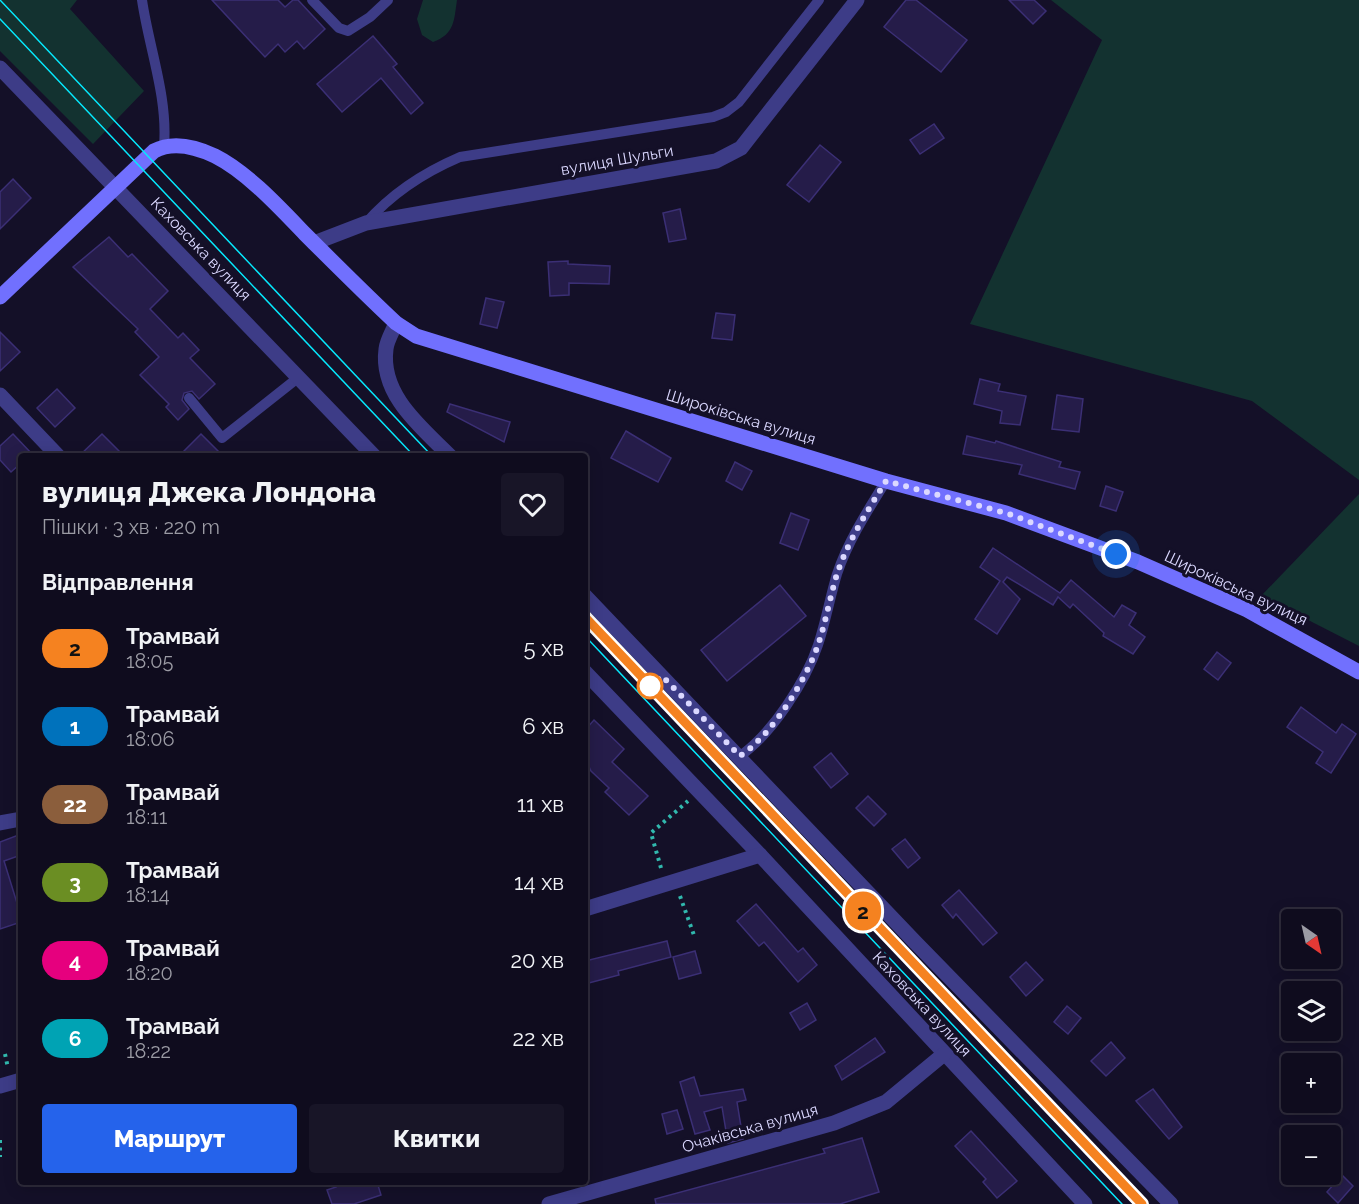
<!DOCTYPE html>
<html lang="uk">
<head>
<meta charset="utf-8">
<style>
  body { margin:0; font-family:Raleway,sans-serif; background:#181527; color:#f1f3f6; height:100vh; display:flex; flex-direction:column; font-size:22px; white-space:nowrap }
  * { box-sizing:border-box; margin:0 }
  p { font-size:20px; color:#9b9ba4 }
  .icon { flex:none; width:33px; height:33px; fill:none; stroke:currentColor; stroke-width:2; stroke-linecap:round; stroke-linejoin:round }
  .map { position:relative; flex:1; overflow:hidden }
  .side { position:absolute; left:18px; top:453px; width:570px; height:732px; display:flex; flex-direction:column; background:#0f0c1e; border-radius:6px; box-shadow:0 3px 15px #0003,0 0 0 2px #2f2c3c }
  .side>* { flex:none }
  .badge { padding:0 12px; border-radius:20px; font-size:21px; line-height:39px }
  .needle { width:39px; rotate:146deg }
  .buttons { position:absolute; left:1281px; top:909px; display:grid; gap:12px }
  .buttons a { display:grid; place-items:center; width:60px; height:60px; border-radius:6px; background:#0f0c1e; box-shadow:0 3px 15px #0003,0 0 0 2px #2f2c3c; font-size:30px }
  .you { position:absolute; width:30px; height:30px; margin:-15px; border:4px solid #fff; border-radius:50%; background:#1a73e8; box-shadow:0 0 0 9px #1a73e833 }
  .map>.badge { position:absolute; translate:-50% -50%; box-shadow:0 0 0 3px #fff }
  h2 { padding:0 24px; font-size:22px; line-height:54px }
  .round { display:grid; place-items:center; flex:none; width:63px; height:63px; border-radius:6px; background:#181527 }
  .head { display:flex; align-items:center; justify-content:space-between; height:102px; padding:0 24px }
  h1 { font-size:28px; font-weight:800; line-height:45px }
  .button { display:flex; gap:12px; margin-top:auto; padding:12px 24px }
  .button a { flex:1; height:69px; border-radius:6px; background:#2563eb; color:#fff; font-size:24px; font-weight:800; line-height:69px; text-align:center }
  .button a+a { background:#181527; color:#f1f3f6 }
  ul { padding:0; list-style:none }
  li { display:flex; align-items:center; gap:18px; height:78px; padding:0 24px }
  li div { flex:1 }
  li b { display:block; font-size:22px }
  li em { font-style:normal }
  li .badge { min-width:66px; font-weight:700; text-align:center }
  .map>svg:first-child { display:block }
  .green { fill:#133230 }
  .building { fill:#251c49; stroke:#3b2f75; stroke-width:1.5 }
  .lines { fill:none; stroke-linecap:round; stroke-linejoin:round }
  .path { stroke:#31b9ae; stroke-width:4; stroke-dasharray:3 4.5; stroke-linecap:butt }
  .lane { stroke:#3d3c87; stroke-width:10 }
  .street { stroke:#3d3c87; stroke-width:15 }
  .secondary { stroke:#7170fe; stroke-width:15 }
  .tram { stroke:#06e9fd; stroke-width:1.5 }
  .line-casing { stroke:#fff; stroke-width:14 }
  .line { stroke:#f58220; stroke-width:9 }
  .walk { stroke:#dbd8ff; stroke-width:6; stroke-dasharray:0 10.8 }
  .stop-dot { fill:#fff; stroke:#f58220; stroke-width:3 }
  .labels { text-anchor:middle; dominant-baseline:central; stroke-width:6; stroke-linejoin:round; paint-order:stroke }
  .street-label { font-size:16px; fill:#dbd8ff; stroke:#141028 }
</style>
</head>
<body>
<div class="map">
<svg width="1359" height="1204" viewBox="0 0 1359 1204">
  <rect width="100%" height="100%" fill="#141028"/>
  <g class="green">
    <path d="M0,0H77L70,9L144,91L93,144L0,51Z"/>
    <path d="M423,0H457C454,20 455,34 433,42L422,35L417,19Z"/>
    <path d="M1051,0H1359V480L1252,401L970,324L1102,40Z"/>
    <path d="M1359,494V646L1261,596Z"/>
  </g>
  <g class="building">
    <path d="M212,0H278L285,7L293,0H298L325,29L304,49L297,41L285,52L278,44L265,57Z"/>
    <path d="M906,0H916L967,40L941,72L884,27Z"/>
    <path d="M1009,0H1034L1046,11L1033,24Z"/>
    <path d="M373,36L397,64L393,67L423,103L411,114L381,78L342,112L317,84Z"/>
    <path d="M934,124L944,138L920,154L910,140Z"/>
    <path d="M820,145L841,162L809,202L787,185Z"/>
    <path d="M13,179L31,198L0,229V192Z"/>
    <path d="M680,209L686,239L669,242L663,213Z"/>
    <path d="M109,237L128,257L132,254L168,291L150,309L178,338L183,333L199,350L190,358L215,384L199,399L192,391L184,393L182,400L189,409L178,420L166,407L169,404L140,375L159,357L135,332L138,329L73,267Z"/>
    <path d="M568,261V264L610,266L609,284L569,283V295L550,296L548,262Z"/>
    <path d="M486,298L504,302L497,328L480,324Z"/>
    <path d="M716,313L735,315L732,340L712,338Z"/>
    <path d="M0,332L20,352L0,371Z"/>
    <path d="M980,379L1000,384L998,391L1026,396L1020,425L1000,423L1002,411L974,404Z"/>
    <path d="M57,389L75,408L55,427L37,408Z"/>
    <path d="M1057,395L1083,399L1079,432L1052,429Z"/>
    <path d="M450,404L510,422L504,442L447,412Z"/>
    <path d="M626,431L671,458L658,482L611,458Z"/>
    <path d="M13,434L31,453L21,456V463L11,472L0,460V446Z"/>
    <path d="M102,434L124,456H79Z"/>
    <path d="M201,434L223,456H179Z"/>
    <path d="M967,436L995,443L996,441L1061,462L1059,467L1080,472L1075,489L1019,474L1022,465L963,454Z"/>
    <path d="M735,462L752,471L742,490L726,481Z"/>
    <path d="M1106,486L1123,492L1116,511L1100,506Z"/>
    <path d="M791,513L809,520L798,550L780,543Z"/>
    <path d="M993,548L1060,593L1071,580L1114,617L1122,605L1136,613L1129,625L1145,637L1133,654L1103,636L1104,633L1073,604L1070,608L1058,597L1053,605L1007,577L1003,582L1020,599L997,634L975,619L1000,581L980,567Z"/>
    <path d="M780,585L806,616L727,681L701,650Z"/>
    <path d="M1217,652L1231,663L1218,680L1204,669Z"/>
    <path d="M1301,707L1336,733L1342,724L1356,734L1331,773L1316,763L1323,752L1287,727Z"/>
    <path d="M594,720L624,749L612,762L648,796L629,815L605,792L609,788L591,771L585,758V730Z"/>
    <path d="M831,753L848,774L831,788L814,767Z"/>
    <path d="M868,796L886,814L874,826L856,808Z"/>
    <path d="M21,834V855L4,861L17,903L21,902V922L0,929V842Z"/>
    <path d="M905,839L920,858L908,868L892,849Z"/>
    <path d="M959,890L997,933L983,945L956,914L953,918L942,905Z"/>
    <path d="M756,904L798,952L803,948L817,965L798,982L764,942L759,946L737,921Z"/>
    <path d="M667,941L671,957L618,971L619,975L585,984V961Z"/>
    <path d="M695,951L701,973L679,979L673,957Z"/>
    <path d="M1026,962L1043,980L1026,996L1010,977Z"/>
    <path d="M807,1003L816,1020L800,1030L790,1013Z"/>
    <path d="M1067,1006L1081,1018L1068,1034L1054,1022Z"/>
    <path d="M875,1038L885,1052L842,1080L835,1066Z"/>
    <path d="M1111,1042L1125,1058L1106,1076L1091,1061Z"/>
    <path d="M694,1077L700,1096L743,1089L746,1100L737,1102L743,1139L728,1143L722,1107L704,1112L710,1130L695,1134L680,1082Z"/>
    <path d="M1153,1089L1182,1127L1169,1139L1136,1101Z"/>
    <path d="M677,1110L683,1129L667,1134L662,1114Z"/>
    <path d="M971,1131L1017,1181L997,1198L983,1182L986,1179L955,1146Z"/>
    <path d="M862,1138L879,1192L840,1204H656L655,1199L825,1153L823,1149Z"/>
    <path d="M1342,1175L1353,1186L1338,1203L1327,1192Z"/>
    <path d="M334,1182H377L381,1195L354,1204H332L327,1190L336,1187Z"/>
  </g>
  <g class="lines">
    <g class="path">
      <path d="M661,868L651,833L688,801"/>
      <path d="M680,896L695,938"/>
      <path d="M5,1054L8,1068"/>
      <path d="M0,1140V1157"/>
    </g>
    <g class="lane">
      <path d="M142,0C149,48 168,97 164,146"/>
      <path d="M312,0L339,28L348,31L370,17L388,0"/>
      <path d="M366,223C391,194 425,172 460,157L713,117L726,112L739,102L819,0"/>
      <path d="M189,398L222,438L299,377"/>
      <path d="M740,756C772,734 806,681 818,645C826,621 830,597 837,574C848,541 868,510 886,481"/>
    </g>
    <g class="street">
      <path d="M0,68L374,456"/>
      <path d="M314,243L366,223L716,161L741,148L857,0"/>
      <path d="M396,323C393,331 387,340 386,349C380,395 421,427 450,456"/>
      <path d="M0,395L58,456"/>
      <path d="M585,596L915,942L1171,1204"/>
      <path d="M585,672L760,855L1085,1204"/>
      <path d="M0,823L21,819"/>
      <path d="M585,909L760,855"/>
      <path d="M0,1086L21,1080"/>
      <path d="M549,1204L834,1123L886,1102L944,1054"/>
    </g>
    <path class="secondary" d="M0,297L154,151C173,141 196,147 215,156C247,172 280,208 305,234C335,264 365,294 396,323L416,336L886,481L1006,513L1138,562L1247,610L1359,672"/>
    <g class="tram">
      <path d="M0,0L432,456"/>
      <path d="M0,19L414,456"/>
      <path d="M585,617L1142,1204"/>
      <path d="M585,636L1122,1204"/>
    </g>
  </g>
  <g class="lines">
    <g class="line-casing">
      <path id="line" d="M585,617L1142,1204"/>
    </g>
    <use href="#line" class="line"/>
    <path class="walk" d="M650,686L662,676L740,756C772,735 806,680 818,645C826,621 830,597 837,574C848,541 868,510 886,481L1006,513L1116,554"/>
  </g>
  <circle class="stop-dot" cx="650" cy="686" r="12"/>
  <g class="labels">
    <g class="street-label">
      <text transform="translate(617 160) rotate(-10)">вулиця Шульги</text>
      <text transform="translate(201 249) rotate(46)">Каховська вулиця</text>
      <text transform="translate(741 417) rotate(17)">Широківська вулиця</text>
      <text transform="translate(1236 588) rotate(25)">Широківська вулиця</text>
      <text transform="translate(922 1004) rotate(47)">Каховська вулиця</text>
      <text transform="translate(750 1128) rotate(-16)">Очаківська вулиця</text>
    </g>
  </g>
</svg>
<div class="buttons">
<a><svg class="needle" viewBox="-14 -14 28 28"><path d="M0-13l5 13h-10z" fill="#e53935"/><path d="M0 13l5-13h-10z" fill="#9b9ba4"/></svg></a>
<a><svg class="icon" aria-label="layers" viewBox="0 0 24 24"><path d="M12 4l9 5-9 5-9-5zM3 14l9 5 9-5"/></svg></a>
<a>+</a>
<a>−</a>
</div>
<div class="you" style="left:1116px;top:554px"></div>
<b class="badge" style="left:863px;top:911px;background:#f58220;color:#111">2</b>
<section class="side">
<div class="head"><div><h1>вулиця Джека Лондона</h1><p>Пішки · 3 хв · 220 m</p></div><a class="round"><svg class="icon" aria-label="heart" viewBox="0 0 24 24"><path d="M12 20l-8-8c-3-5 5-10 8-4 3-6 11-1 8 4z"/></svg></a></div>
<h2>Відправлення</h2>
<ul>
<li><span class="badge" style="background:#f58220;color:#111">2</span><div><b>Трамвай</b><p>18:05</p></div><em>5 хв</em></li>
<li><span class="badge" style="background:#0072bc;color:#fff">1</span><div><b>Трамвай</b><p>18:06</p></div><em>6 хв</em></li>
<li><span class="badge" style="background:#8b5e3c;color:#fff">22</span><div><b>Трамвай</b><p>18:11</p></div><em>11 хв</em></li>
<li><span class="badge" style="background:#6b8e23;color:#fff">3</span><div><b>Трамвай</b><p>18:14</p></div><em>14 хв</em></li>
<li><span class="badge" style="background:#e6007e;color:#fff">4</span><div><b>Трамвай</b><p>18:20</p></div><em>20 хв</em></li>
<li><span class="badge" style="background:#00a3b4;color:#fff">6</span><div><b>Трамвай</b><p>18:22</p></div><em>22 хв</em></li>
</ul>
<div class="button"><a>Маршрут</a><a>Квитки</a></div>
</section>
</div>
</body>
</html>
